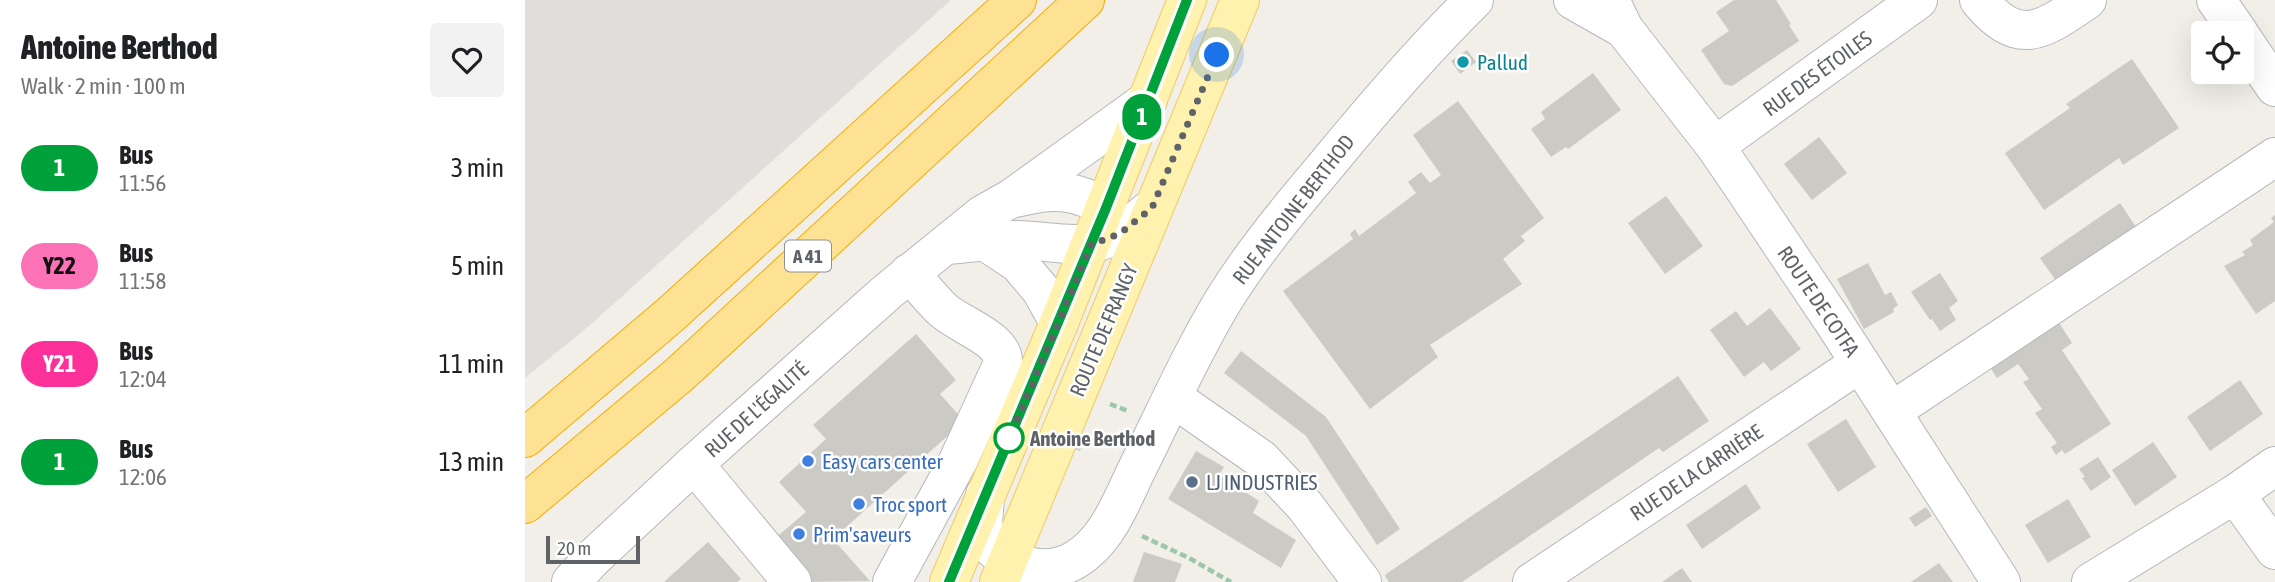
<!DOCTYPE html>
<html lang="en">
<head>
<meta charset="utf-8">
<style>
  body { margin:0; font-family:"Asap Condensed",sans-serif; background:#f2f2f2; color:#202124; height:100vh; display:flex; flex-direction:column; font-size:26px; white-space:nowrap }
  * { box-sizing:border-box; margin:0 }
  p { font-size:23px; color:#757577 }
  .icon { flex:none; width:38px; height:38px; fill:none; stroke:currentColor; stroke-width:2; stroke-linecap:round; stroke-linejoin:round }
  .map { position:relative; flex:1; overflow:hidden }
  .drawer { display:flex; flex-direction:column; background:#fff; width:525px }
  .drawer>* { flex:none }
  .badge { padding:0 14px; border-radius:23px; font-size:24px; line-height:46px }
  .tools { position:absolute; left:1666px; top:21px; display:grid; gap:14px }
  .tools a { display:grid; place-items:center; width:63px; height:63px; border-radius:7px; background:#fff; box-shadow:0 7px 28px #0002; font-size:35px }
  .scale { position:absolute; left:21px; bottom:18px; width:94px; box-sizing:border-box; padding-left:7px; border:4px solid #5f6368; border-top:0; font-size:19px; line-height:24px; white-space:nowrap; color:#5f6368; -webkit-text-stroke:5px #fff; paint-order:stroke }
  .you { position:absolute; width:35px; height:35px; margin:-18px; border:5px solid #fff; border-radius:50%; background:#1a73e8; box-shadow:0 0 0 10px #1a73e833 }
  .map>.badge { position:absolute; translate:-50% -50%; box-shadow:0 0 0 4px #fff }
  .round { display:grid; place-items:center; flex:none; width:74px; height:74px; border-radius:7px; background:#f2f2f2 }
  .overview { display:flex; align-items:center; justify-content:space-between; height:119px; padding:0 21px }
  h1 { font-size:33px; font-weight:800; line-height:52px }
  ul { padding:0; list-style:none }
  li { display:flex; align-items:center; gap:21px; height:98px; padding:0 21px }
  li div { flex:1 }
  li b { display:block; font-size:26px }
  li em { font-style:normal }
  li .badge { min-width:77px; font-weight:700; text-align:center }
  main { display:flex; flex:1; min-height:0 }
  .map>svg:first-child { display:block }
  .industrial { fill:#e0deda }
  .building { fill:#cccac5 }
  .lines { fill:none; stroke-linecap:round; stroke-linejoin:round }
  .minor-casing { stroke:#b5b8bc; stroke-width:40 }
  .major-casing { stroke:#f2c960; stroke-width:40 }
  .highway-casing { stroke:#f9ab00; stroke-width:40 }
  .path { stroke:#9cc7a9; stroke-width:4.5; stroke-dasharray:7 3.5; stroke-linecap:butt }
  .minor { stroke:#fff; stroke-width:38 }
  .major { stroke:#fff2af; stroke-width:38 }
  .highway { stroke:#fde293; stroke-width:38 }
  .line-casing { stroke:#fff; stroke-width:16 }
  .line { stroke:#00a13a; stroke-width:10 }
  .walk { stroke:#5f6368; stroke-width:7; stroke-dasharray:0 12.6 }
  .culture-dot { fill:#0f9aa8; stroke:#fff; stroke-width:2.5 }
  .stop-dot { fill:#fff; stroke:#00a13a; stroke-width:3.5 }
  .shop-dot { fill:#3f7fe0; stroke:#fff; stroke-width:2.5 }
  .service-dot { fill:#5c6f8a; stroke:#fff; stroke-width:2.5 }
  .labels { text-anchor:middle; dominant-baseline:central; stroke-width:5; stroke-linejoin:round; paint-order:stroke }
  .shield { fill:#fff; stroke:#8f9295; stroke-width:2 }
  .shield-label { font-size:19px; font-weight:bold; fill:#5f6368 }
  .culture-label { font-size:21px; fill:#0d838f; stroke:#fff; text-anchor:start }
  .street-label { font-size:21px; fill:#5f6368; stroke:#fff }
  .stop-label { font-size:21px; font-weight:bold; fill:#5f6368; stroke:#fff; text-anchor:start }
  .shop-label { font-size:21px; fill:#366cbe; stroke:#fff; text-anchor:start }
  .service-label { font-size:21px; fill:#4e5e75; stroke:#fff; text-anchor:start }
</style>
</head>
<body>
<main>
<section class="drawer">
<div class="overview"><div><h1>Antoine Berthod</h1><p>Walk · 2 min · 100 m</p></div><a class="round"><svg class="icon" aria-label="heart" viewBox="0 0 24 24"><path d="M12 20l-8-8c-3-5 5-10 8-4 3-6 11-1 8 4z"/></svg></a></div>
<ul>
<li><span class="badge" style="background:#00a13a;color:#fff">1</span><div><b>Bus</b><p>11:56</p></div><em>3 min</em></li>
<li><span class="badge" style="background:#fc72b6;color:#111">Y22</span><div><b>Bus</b><p>11:58</p></div><em>5 min</em></li>
<li><span class="badge" style="background:#fb3199;color:#fff">Y21</span><div><b>Bus</b><p>12:04</p></div><em>11 min</em></li>
<li><span class="badge" style="background:#00a13a;color:#fff">1</span><div><b>Bus</b><p>12:06</p></div><em>13 min</em></li>
</ul>
</section>
<div class="map">
<svg width="1750" height="582" viewBox="0 0 1750 582">
  <rect width="100%" height="100%" fill="#f1efe8"/>
  <path class="industrial" d="M0,0H426L64,326L0,378Z"/>
  <g class="building">
    <path d="M1209,0H1251L1266,24L1264,25L1274,41L1207,86L1199,84L1176,50L1204,31L1191,12Z"/>
    <path d="M942,50L951,62L935,74L926,61Z"/>
    <path d="M1607,59L1654,128L1598,165L1594,158L1519,210L1480,153L1545,108L1541,104Z"/>
    <path d="M1068,73L1096,110L1043,149L1041,147L1026,157L1006,129L1020,119L1016,112Z"/>
    <path d="M933,101L1019,218L996,236L1000,241L978,259L997,284L905,345L913,357L845,409L758,291L828,239L825,234L830,229L834,236L891,193L883,182L896,172L905,183L916,175L888,135Z"/>
    <path d="M1294,137L1322,173L1287,200L1259,164Z"/>
    <path d="M1141,196L1178,246L1140,274L1103,223Z"/>
    <path d="M1595,203L1611,227L1531,281L1515,258Z"/>
    <path d="M1750,215V301L1731,314L1699,266L1720,255L1717,252L1728,245L1725,240L1749,222L1746,218Z"/>
    <path d="M1343,263L1360,295L1366,292L1373,305L1368,309L1369,312L1339,329L1312,279Z"/>
    <path d="M1415,273L1433,301L1424,308L1431,320L1415,331L1407,319L1405,320L1386,292Z"/>
    <path d="M1245,308L1276,349L1246,371L1239,362L1219,377L1185,330L1211,311L1222,326Z"/>
    <path d="M1531,318L1547,343L1537,350L1586,424L1540,454L1537,450L1531,455L1526,447L1532,443L1510,413L1517,409L1498,382L1504,379L1493,364L1472,378L1463,364Z"/>
    <path d="M391,334L431,380L415,394L439,421L308,539L345,581L276,582L242,545L281,512L254,482L301,439L288,425Z"/>
    <path d="M716,351L801,417L875,529L852,545L781,436L699,373Z"/>
    <path d="M1153,376L1184,421L1138,452L1134,448L937,582H864L860,576L861,574Z"/>
    <path d="M1715,380L1738,414L1685,451L1662,417Z"/>
    <path d="M1321,419L1351,467L1313,492L1282,444Z"/>
    <path d="M555,433L562,436L555,451L548,448Z"/>
    <path d="M1628,442L1652,477L1610,506L1587,470Z"/>
    <path d="M671,451L699,467L694,475L734,501L728,513L771,540L756,568L643,499Z"/>
    <path d="M1573,457L1586,477L1566,491L1557,478L1560,477L1554,469Z"/>
    <path d="M1221,484L1236,508L1177,549L1161,525Z"/>
    <path d="M1543,499L1566,537L1523,563L1500,525Z"/>
    <path d="M1401,507L1407,516L1390,527L1384,518Z"/>
    <path d="M183,542L216,579L212,582H139Z"/>
    <path d="M619,552L657,564L650,582H608Z"/>
    <path d="M1414,563L1428,582H1386Z"/>
    <path d="M1157,568L1167,582H1137Z"/>
  </g>
  <g class="lines">
    <g class="minor-casing">
      <g id="minor">
        <path d="M1048,0L1099,29"/>
        <path d="M1085,0L1099,29L1190,146L1216,184L1310,324L1476,582"/>
        <path d="M1454,0C1494,50 1519,29 1562,0"/>
        <path d="M1691,0L1714,33"/>
        <path d="M1717,38L1750,87"/>
        <path d="M1190,146L1393,0"/>
        <path d="M489,198C501,196 515,192 528,192C557,191 589,207 599,235"/>
        <path d="M461,242L493,263L516,290L534,323"/>
        <path d="M423,245C446,243 471,239 495,240C523,241 554,249 582,239C599,233 613,219 627,208"/>
        <path d="M647,397L736,459L780,506L837,582"/>
        <path d="M1367,411L1750,157"/>
        <path d="M169,464L267,582"/>
        <path d="M1710,494L1750,550"/>
        <path d="M460,495C460,507 456,526 460,537C464,547 470,551 478,556C506,572 536,574 561,552C586,532 599,495 613,467C641,411 666,354 698,301C729,251 766,207 804,162C850,106 897,51 949,0"/>
        <path d="M46,582L68,558L169,464L362,292L457,215L487,198L623,100"/>
        <path d="M367,582L433,461L478,363C480,339 434,325 418,310C406,299 396,285 384,273"/>
        <path d="M1007,582L1335,363"/>
        <path d="M1566,582L1710,494L1750,466"/>
      </g>
    </g>
    <g class="major-casing">
      <g id="major">
        <path d="M424,582L534,323L662,0"/>
        <path d="M474,582L715,0"/>
      </g>
    </g>
    <g class="highway-casing">
      <g id="highway">
        <path d="M0,438L145,315L492,0"/>
        <path d="M0,504L155,374L560,0"/>
      </g>
    </g>
    <g class="path">
      <path d="M585,404L603,411"/>
      <path d="M617,536L664,558L706,582"/>
    </g>
    <use href="#minor" class="minor"/>
    <use href="#major" class="major"/>
    <use href="#highway" class="highway"/>
  </g>
  <g class="lines">
    <g class="line-casing">
      <path id="line" d="M424,582L581,208L662,0"/>
    </g>
    <use href="#line" class="line"/>
    <path class="walk" d="M484,438L481,446L567,243L583,239L598,231L627,208L692,55"/>
  </g>
  <circle class="culture-dot" cx="938" cy="62" r="7"/>
  <circle class="stop-dot" cx="484" cy="438" r="14"/>
  <g class="shop-dot">
    <circle cx="283" cy="461" r="7"/>
    <circle cx="334" cy="504" r="7"/>
    <circle cx="274" cy="534" r="7"/>
  </g>
  <circle class="service-dot" cx="667" cy="482" r="7"/>
  <g class="labels">
    <rect class="shield" x="260" y="240.5" width="46" height="31" rx="5"/>
    <g class="shield-label">
      <text x="283" y="256">A 41</text>
    </g>
    <g class="culture-label">
      <text x="952" y="62">Pallud</text>
    </g>
    <g class="street-label">
      <text transform="translate(1292 73) rotate(-36)">RUE DES ÉTOILES</text>
      <text transform="translate(768 209) rotate(-52)">RUE ANTOINE BERTHOD</text>
      <text transform="translate(1294 301) rotate(56)">ROUTE DE COTFA</text>
      <text transform="translate(578 330) rotate(-67)">ROUTE DE FRANGY</text>
      <text transform="translate(231 409) rotate(-42)">RUE DE L'ÉGALITÉ</text>
      <text transform="translate(1171 472) rotate(-34)">RUE DE LA CARRIÈRE</text>
    </g>
    <g class="stop-label">
      <text x="505" y="438">Antoine Berthod</text>
    </g>
    <g class="shop-label">
      <text x="297" y="461">Easy cars center</text>
      <text x="348" y="504">Troc sport</text>
      <text x="288" y="534">Prim'saveurs</text>
    </g>
    <g class="service-label">
      <text x="681" y="482">LJ INDUSTRIES</text>
    </g>
  </g>
</svg>
<div class="tools">
<a><svg class="icon" aria-label="locate" viewBox="0 0 24 24"><circle cx="12" cy="12" r="6"/><path d="M12 2v4M12 18v4M2 12h4M18 12h4"/></svg></a>
</div>
<div class="scale">20 m</div>
<div class="you" style="left:692px;top:55px"></div>
<b class="badge" style="left:617px;top:117px;background:#00a13a;color:#fff">1</b>
</div>
</main>
</body>
</html>
